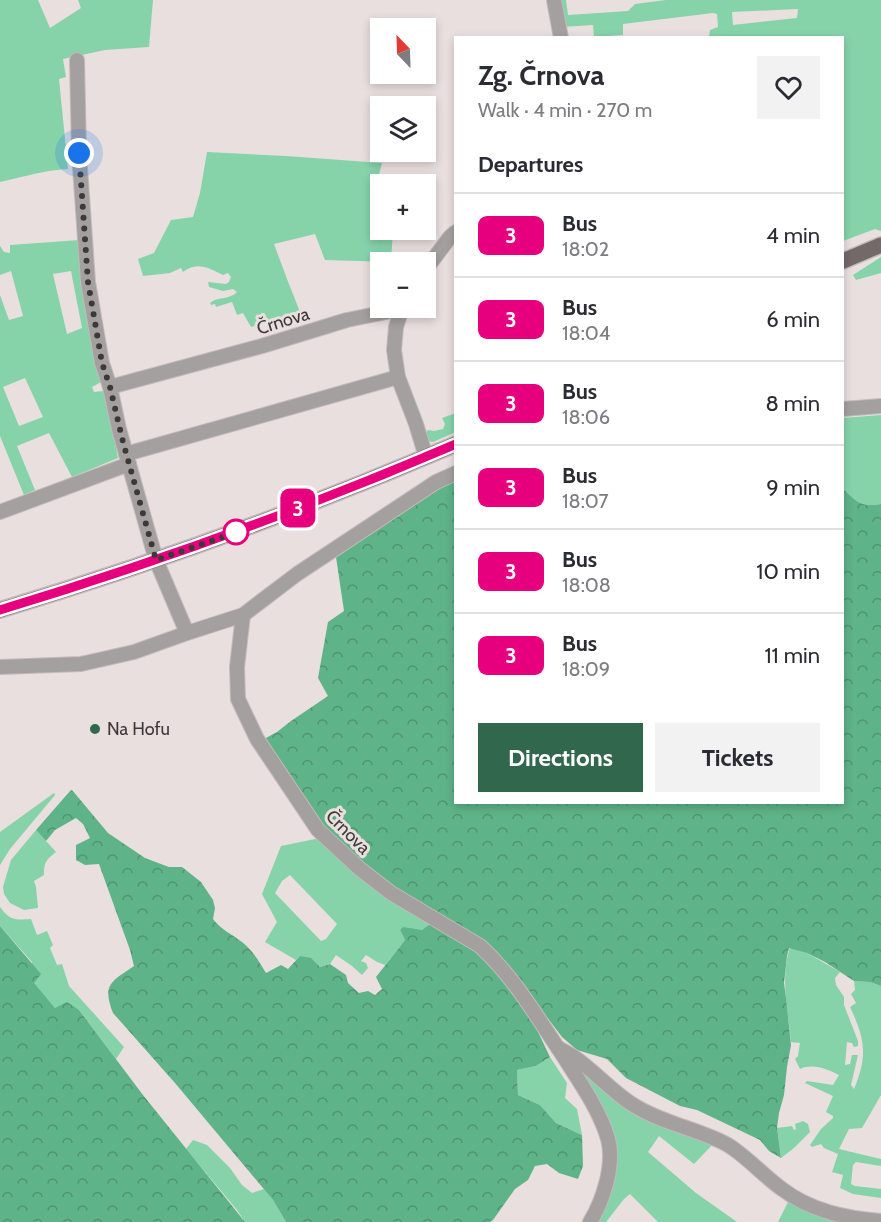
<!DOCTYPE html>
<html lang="en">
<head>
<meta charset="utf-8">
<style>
  body { margin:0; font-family:Cabin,sans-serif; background:#f2f2f3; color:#2b2b33; height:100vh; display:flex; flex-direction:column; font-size:22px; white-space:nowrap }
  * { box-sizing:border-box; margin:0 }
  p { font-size:20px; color:#7c7c81 }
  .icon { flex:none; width:33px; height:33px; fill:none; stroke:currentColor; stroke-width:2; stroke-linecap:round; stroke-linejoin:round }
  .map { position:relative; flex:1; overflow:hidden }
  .drawer { position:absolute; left:454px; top:36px; width:390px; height:768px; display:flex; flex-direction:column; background:#fff; border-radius:0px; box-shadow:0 3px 9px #0003 }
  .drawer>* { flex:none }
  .badge { padding:0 12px; border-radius:9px; font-size:21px; line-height:39px }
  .needle { width:39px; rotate:337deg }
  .fabs { position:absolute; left:370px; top:18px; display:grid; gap:12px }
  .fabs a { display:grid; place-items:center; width:66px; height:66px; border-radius:0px; background:#fff; box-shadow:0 3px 9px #0003; font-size:30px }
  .you { position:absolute; width:30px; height:30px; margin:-15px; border:4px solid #fff; border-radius:50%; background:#1a73e8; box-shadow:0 0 0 9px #1a73e833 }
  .map>.badge { position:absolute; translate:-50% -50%; box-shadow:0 0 0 3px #fff }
  h2 { padding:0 24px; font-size:22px; line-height:54px }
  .round { display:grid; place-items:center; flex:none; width:63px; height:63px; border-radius:0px; background:#f2f2f3 }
  .overview { display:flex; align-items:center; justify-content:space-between; height:102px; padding:0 24px }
  h1 { font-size:28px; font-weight:700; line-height:45px }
  .button { display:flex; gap:12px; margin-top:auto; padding:12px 24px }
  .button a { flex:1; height:69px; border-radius:0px; background:#31674c; color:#fff; font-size:24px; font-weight:700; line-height:69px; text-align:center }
  .button a+a { background:#f2f2f3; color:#2b2b33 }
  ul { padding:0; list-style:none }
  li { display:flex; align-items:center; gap:18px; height:84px; padding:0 24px; border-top:2px solid #e1e1e2 }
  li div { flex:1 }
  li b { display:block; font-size:22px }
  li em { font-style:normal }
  li .badge { min-width:66px; font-weight:700; text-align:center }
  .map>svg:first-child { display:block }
  .grass { fill:#86d3aa; fill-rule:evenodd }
  .forest { fill:url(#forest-crowns) }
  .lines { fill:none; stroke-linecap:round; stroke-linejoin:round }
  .street-casing { stroke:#c3bab9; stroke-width:16 }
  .primary-casing { stroke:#c3bab9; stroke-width:18 }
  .street { stroke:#a4a09f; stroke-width:14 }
  .primary { stroke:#716a69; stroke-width:15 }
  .line-casing { stroke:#fff; stroke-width:14 }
  .line { stroke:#e6007e; stroke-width:9 }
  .walk { stroke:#3d3938; stroke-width:6; stroke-dasharray:0 10.8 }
  .stop-dot { fill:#fff; stroke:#e6007e; stroke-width:3 }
  .poi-dot { fill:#31674c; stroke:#e9dfde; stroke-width:2 }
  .labels { text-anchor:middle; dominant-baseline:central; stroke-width:6; stroke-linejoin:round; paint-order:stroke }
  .street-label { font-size:18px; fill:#3d3938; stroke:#e9dfde }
  .poi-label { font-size:18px; fill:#3d3938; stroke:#e9dfde; text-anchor:start }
</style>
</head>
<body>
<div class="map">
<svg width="881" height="1222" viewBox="0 0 881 1222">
  <defs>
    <pattern id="forest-crowns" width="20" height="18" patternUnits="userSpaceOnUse" patternTransform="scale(1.5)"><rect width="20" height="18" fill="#5fb389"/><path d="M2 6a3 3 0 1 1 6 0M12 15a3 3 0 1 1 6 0" fill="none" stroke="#509371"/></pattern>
  </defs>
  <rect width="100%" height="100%" fill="#e9dfde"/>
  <g class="grass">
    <path d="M0,0H38L50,28L81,8L78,0H153L149,47L105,50L63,59L66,77L59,79L68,169C45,170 23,177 0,182Z"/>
    <path d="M556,0H566L568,15L628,11L635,4L666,0H881V231L875,229L843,241V38H715L714,36L709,37L710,30L718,27L717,14L713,13L623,24V35L594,37L593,25L562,27ZM798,9L797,18L733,25L732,12Z"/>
    <path d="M207,152L286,156L382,163L377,182L386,184H381V230H393L391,262L325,260L315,234L274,244L287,279L302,317L293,320L287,318L251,327L243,313L237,315L232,302L216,307L215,304L211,305L210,303C218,296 230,300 237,292L233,289L223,291L209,287L208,282L226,284L229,282L231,277L228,273L223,275C208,268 198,261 183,272L181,268L170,273L143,276L138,259L154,253L171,220L193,217L200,193Z"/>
    <path d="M79,240L90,328L101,382L92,387L94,392L103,391L106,394L118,458L72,477L49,433L17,446L35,490L24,495L0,436V295L9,320L23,316L11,271L0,275V246L4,252L10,253V245ZM71,271L82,328L67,334L53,274ZM25,378L43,417L19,426L3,387Z"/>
    <path d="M881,257V273L856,280L853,275Z"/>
    <path d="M456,413V432L433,442L428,441L424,435L428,430L434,431L443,429L445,424L442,418Z"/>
    <path d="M881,415V504C860,507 859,503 843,489V418Z"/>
    <path d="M54,793L55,795L10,849L0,865V832Z"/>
    <path d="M36,830L56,852C46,860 44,862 44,875L34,881L36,887L38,908L24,910L10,903L4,894L3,887L11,860Z"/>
    <path d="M320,838L431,923L422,930H400L405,940L385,965L377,962L366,955L361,961L366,963L368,968L362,975L352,966L336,955L330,964L320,967L300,956L296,960L265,942L277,922L262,894L281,846ZM290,875L337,924L326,939L321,941L275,893L282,881Z"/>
    <path d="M0,907C10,921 16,920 31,919L37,935L47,931L53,945L50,948L57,965L62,964L69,986L124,1047L116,1059L79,1010L55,1008L33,983L32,962L0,926Z"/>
    <path d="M790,947L807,953L840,972L835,978L836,985L844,997V1005L858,1041V1046L854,1047L852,1043L847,1042L845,1065L850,1064L852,1055H858L851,1085L854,1089C868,1055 865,1039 850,1007L856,1003L851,994L855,990L854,981L870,982L881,986V1095L862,1128L849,1129L839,1149L881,1159V1166L856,1162L853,1165L851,1184L855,1186L881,1189V1198L853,1194L840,1188L843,1175L832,1172L838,1154L824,1148L821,1144L812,1147L810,1145L821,1129L833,1118V1116L826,1112L833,1096L805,1083L807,1081L833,1085L839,1075C827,1069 813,1063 800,1069L795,1059L798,1056L800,1043L791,1042C788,1011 780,978 790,947Z"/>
    <path d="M567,1053L590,1077L715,1142L694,1164L659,1136L648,1152L696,1193L737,1222H658L630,1194L624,1199L606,1222H596L615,1148Z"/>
    <path d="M550,1057L567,1083L565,1098L577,1109L582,1135L556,1123L540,1105L518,1095L517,1070L536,1066Z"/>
    <path d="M803,1121L808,1124L810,1132L794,1148L781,1158L777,1128L792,1126L794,1130L796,1129L795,1124Z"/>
    <path d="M193,1140L207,1145L230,1168L242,1185L252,1193L264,1189L273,1200L286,1222H245L237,1210L186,1149Z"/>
    <path d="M789,1200L851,1222H778Z"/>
  </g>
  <g class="forest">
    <path d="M456,479V802H843V489C859,503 860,507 881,504V986L870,982L854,981L825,962L807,953L789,948L787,956L784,983L786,998L791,1045L787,1067L784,1095L779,1113L777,1128L781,1158L769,1151L760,1140L697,1110L680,1106L626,1078L607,1059L577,1050L562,1037L511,970L400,895L325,831L264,739L277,732L291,721L328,696L318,678L328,622L344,611L336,557L400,511Z"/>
    <path d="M72,790L108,833L145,858L169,867H182L201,882L213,900L215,908L213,919C220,929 233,935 242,942C253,951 259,961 266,973L281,965L288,969L300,956L311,958L320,967L330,964L346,975L348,983L359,993L368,991L375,995L382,989L376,977L405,940L400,930L403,927L422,930L431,923L475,949L491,963L529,1013L550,1057L536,1066L517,1070L518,1095L540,1105L556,1123L582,1135L583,1166L578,1179L559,1173L547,1164L535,1166L528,1180L515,1189L493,1220L490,1222H286L273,1200L175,1083L113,1013C102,984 111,982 134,966L130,950L99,864L85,865L76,860V845L90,838L83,824L76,818L55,830L46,841L36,830L70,791Z"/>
    <path d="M0,926L41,974L34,983L55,1008L67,1002L79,1010L143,1095L245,1222H0Z"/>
  </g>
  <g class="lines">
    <g class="street-casing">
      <g id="street">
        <path d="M554,0L561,38"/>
        <path d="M77,60L79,153L88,282L102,363L110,387L119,429L156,560L187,633"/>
        <path d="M426,269L450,237L456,232"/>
        <path d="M402,308L396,327L394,350L398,377L416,424L426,457"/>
        <path d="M110,387L262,346L347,320L401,309"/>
        <path d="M843,409L881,406"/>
        <path d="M126,454L398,377"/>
        <path d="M0,512L129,464"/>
        <path d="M243,615L237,667L238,699L257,739L318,830L360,869L391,893L480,946C513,976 535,1014 560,1051C577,1078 599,1108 608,1139C615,1164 603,1201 590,1222"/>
        <path d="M0,667L81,664L134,652L187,633L243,615L297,574L436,482L456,473"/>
        <path d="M558,1048C564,1051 569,1054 574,1057C596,1072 613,1093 635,1106C664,1124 699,1129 728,1145C746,1156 765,1177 782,1189C811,1211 845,1218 881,1221"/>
      </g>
    </g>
    <g class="primary-casing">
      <g id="primary">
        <path d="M843,261L881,245"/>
        <path d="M0,610C155,563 307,508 456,444"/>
      </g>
    </g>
    <use href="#street" class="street"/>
    <use href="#primary" class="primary"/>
  </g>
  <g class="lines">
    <g class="line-casing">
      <path id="line" d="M0,610C155,563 307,508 456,444"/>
    </g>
    <use href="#line" class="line"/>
    <path class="walk" d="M79,153L88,282L102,363L110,387L123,442L156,560L243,530L236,532"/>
  </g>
  <circle class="stop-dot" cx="236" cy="532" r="12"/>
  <circle class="poi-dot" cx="95" cy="729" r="6"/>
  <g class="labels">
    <g class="street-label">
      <text transform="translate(283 321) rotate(-17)">Črnova</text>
      <text transform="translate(348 832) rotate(45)">Črnova</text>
    </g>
    <g class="poi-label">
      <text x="107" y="729">Na Hofu</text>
    </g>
  </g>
</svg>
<div class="fabs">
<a><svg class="needle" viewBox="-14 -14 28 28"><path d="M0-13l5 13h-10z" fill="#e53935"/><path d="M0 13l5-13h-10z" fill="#7c7c81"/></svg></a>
<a><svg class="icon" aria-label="layers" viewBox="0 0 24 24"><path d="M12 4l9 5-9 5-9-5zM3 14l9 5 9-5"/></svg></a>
<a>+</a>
<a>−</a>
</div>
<div class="you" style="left:79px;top:153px"></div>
<b class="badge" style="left:298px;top:508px;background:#e6007e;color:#fff">3</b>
<section class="drawer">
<div class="overview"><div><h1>Zg. Črnova</h1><p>Walk · 4 min · 270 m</p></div><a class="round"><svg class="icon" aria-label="heart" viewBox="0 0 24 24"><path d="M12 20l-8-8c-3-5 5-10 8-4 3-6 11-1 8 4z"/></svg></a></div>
<h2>Departures</h2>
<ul>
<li><span class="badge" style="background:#e6007e;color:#fff">3</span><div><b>Bus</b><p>18:02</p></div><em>4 min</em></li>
<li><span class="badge" style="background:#e6007e;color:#fff">3</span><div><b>Bus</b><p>18:04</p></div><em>6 min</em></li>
<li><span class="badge" style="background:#e6007e;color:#fff">3</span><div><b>Bus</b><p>18:06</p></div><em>8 min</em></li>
<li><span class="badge" style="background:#e6007e;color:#fff">3</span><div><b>Bus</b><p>18:07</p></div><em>9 min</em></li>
<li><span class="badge" style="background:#e6007e;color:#fff">3</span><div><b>Bus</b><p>18:08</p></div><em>10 min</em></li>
<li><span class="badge" style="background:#e6007e;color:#fff">3</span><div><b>Bus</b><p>18:09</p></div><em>11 min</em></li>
</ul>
<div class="button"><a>Directions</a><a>Tickets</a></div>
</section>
</div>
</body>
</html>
